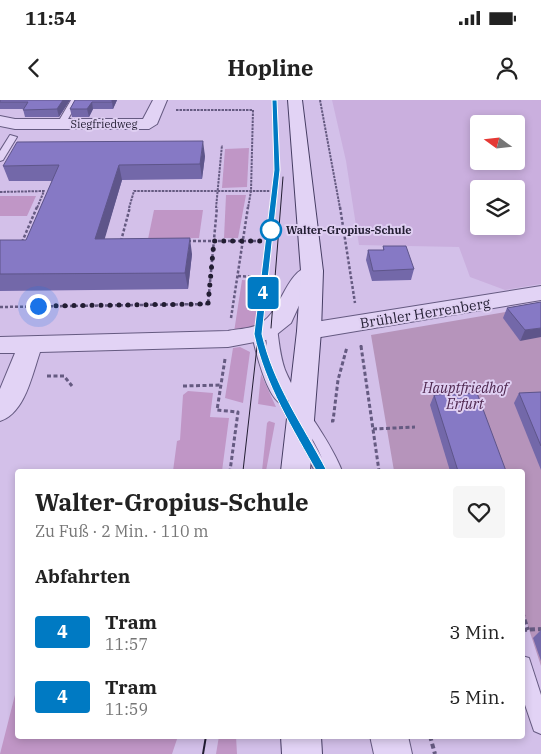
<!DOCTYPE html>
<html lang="de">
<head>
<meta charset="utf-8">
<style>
  body { margin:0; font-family:"IBM Plex Serif",serif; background:#f6f6f6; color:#222; height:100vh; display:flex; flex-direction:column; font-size:19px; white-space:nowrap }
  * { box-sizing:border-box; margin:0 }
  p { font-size:16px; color:#767676 }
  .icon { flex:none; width:28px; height:28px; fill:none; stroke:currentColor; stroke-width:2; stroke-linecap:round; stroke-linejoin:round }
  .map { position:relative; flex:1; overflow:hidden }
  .drawer { position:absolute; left:15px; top:369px; width:510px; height:270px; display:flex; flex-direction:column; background:#fff; border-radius:5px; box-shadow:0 2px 8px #0003 }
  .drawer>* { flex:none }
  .badge { padding:0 10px; border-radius:4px; font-size:18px; line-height:32px }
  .needle { width:32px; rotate:285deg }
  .buttons { position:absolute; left:470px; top:15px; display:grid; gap:10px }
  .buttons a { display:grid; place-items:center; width:55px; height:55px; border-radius:5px; background:#fff; box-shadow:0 2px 8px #0003; font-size:25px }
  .you { position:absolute; width:25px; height:25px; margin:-12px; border:4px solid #fff; border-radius:50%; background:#1a73e8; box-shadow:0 0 0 8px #1a73e833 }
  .map>.badge { position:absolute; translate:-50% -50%; box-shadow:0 0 0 2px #fff }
  h2 { padding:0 20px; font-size:19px; line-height:45px }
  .round { display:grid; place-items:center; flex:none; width:52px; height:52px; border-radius:5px; background:#f6f6f6 }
  .summary { display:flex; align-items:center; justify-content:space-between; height:85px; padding:0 20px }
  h1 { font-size:24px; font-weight:800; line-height:38px }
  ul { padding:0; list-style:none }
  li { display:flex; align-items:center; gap:15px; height:65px; padding:0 20px }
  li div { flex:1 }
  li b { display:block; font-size:19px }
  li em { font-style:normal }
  li .badge { min-width:55px; font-weight:700; text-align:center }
  .status { display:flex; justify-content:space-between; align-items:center; height:35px; padding:0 25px; background:#fff; direction:ltr }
  .status svg { height:14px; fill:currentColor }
  header { display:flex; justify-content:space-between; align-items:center; height:65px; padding:0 20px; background:#fff; font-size:22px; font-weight:800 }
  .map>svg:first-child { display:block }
  .farmland { fill:#caafde; fill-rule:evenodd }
  .green { fill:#c096c6 }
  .cemetery { fill:#b694bb }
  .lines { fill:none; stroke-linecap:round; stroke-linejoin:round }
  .service-casing { stroke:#655a81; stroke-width:2 }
  .minor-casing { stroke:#655a81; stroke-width:2 }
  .secondary-casing { stroke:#463d63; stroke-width:2 }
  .path-far3 { stroke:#655a81; stroke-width:2; stroke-dasharray:2.5 1; stroke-linecap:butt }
  .path-far2 { stroke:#655a81; stroke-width:2.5; stroke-dasharray:3 2; stroke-linecap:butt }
  .path-far1 { stroke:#655a81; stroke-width:3; stroke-dasharray:4 2.5; stroke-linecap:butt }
  .path { stroke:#655a81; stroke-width:4; stroke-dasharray:5 3; stroke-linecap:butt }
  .service { fill:#e2d3f5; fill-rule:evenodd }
  .minor { fill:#e2d3f5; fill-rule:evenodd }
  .secondary { fill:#e2d3f5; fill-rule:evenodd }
  .tram-far1 { stroke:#221d32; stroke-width:1 }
  .tram { stroke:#221d32; stroke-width:2 }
  .wall { fill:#7368a9 }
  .shaded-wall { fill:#5e558a }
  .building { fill:#8679c5; stroke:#5e558a }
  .line { fill:#007ac3; stroke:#fff }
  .walk { stroke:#221d32; stroke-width:5; stroke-dasharray:0 9 }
  .stop-dot { fill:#fff; stroke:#007ac3; stroke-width:2.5 }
  .labels { text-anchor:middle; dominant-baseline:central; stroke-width:4; stroke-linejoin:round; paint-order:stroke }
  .far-street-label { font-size:11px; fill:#221d32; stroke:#dfcff2 }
  .far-stop-label { font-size:11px; font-weight:bold; fill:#221d32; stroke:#dfcff2; text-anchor:start }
  .street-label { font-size:14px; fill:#221d32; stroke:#dfcff2 }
  .park-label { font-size:14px; font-style:italic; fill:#4d254d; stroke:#dfcff2 }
</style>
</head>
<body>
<div class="status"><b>11:54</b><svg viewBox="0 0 49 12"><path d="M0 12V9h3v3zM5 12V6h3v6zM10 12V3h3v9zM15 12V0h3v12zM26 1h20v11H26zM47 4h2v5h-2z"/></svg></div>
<header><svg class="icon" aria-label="back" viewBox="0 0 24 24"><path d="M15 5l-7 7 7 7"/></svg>Hopline<svg class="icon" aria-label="person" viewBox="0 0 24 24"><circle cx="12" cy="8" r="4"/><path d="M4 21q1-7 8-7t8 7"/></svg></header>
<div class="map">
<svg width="541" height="654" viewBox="0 0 541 654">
  <rect width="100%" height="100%" fill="#d3c0e9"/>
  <path class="farmland" d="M332,0H541V184L505,190L470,177L459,147L359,145L346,61ZM479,24H516V61H479ZM479,89H516V126H479Z"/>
  <g class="green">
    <path d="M249,48L247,87L222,88L225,49Z"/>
    <path d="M226,95H246L238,138H224Z"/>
    <path d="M0,96H36L27,116H0Z"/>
    <path d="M154,110H203L199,138L148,139Z"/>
    <path d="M242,180L262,181L256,229L234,232Z"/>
    <path d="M240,247L250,252L243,303L225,298L233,248Z"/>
    <path d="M261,274L276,307L258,304Z"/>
    <path d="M188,291L213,293L210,317L229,318L222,371H173L177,341L180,340L183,295Z"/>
    <path d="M269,321L275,323L266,371H262L267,323Z"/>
    <path d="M17,587L18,636H178L172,654H0Z"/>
    <path d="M219,636H236L237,654H216Z"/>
  </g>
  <path class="cemetery" d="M541,206V566L523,511L522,371H394L371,235Z"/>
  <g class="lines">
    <g class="service-casing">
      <g id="service">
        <path d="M71,0H79L64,26H58L57,24Z"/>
        <path d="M10,35L17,37L3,60L0,61V51Z"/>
        <path d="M271,224L277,228C279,242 280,256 285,270C300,306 328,335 342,371H315L295,335L297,331H307L322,358C313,337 299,319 288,300L282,304C267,299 255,249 252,234L254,231H262L267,246L265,228Z"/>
        <path d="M522,556L529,558L541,595V634L534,631L522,596Z"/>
        <path d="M370,636H408L412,654H374Z"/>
      </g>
    </g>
    <g class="minor-casing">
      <g id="minor">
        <path d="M153,0H167L157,24L149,29H15L0,26V16L15,19H143Z"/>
        <path d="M312,165L320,166L323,171L302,199L291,223L271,239L228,247L40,252C32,275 25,313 0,321V289L15,253H0V237L228,231C237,229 247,229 255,226C283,216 282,172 312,165Z"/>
        <path d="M541,186V200L309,239L301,237L297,231L301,225L309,223Z"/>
      </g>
    </g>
    <g class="secondary-casing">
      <g id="secondary">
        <path d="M288,0H302L323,171L321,231L310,371H281L297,231L301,171Z"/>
        <path d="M281,636H321L322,654H282Z"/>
      </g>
    </g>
    <g class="path-far3">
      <path d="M320,0L340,108"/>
      <path d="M176,10H253L251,91L248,108"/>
      <path d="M0,92L44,91L37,108"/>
      <path d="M129,108L134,91H270"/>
      <path d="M216,108L222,45"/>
    </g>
    <g class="path-far2">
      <path d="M340,107L355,203"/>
      <path d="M121,141L130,107"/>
      <path d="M188,141H263"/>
      <path d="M22,142L37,107"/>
      <path d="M238,176L259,177"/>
      <path d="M0,207L208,204L217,107"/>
      <path d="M231,218L248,107"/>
      <path d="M361,245V247"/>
    </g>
    <g class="path-far1">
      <path d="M361,246L379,371"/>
      <path d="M225,259L217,310L238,312L230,371"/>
      <path d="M47,276H64L72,286"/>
      <path d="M183,286L221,285"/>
      <path d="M331,321H333L338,280L347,247"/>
      <path d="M373,329L415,327"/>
    </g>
    <g class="path">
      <path d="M522,512L528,530"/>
      <path d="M522,530L541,529"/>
      <path d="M430,636L435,654"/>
    </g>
    <use href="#service" class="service"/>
    <use href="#minor" class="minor"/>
    <use href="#secondary" class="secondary"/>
    <g class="tram-far1">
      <path d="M271,228L283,77"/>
      <path d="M243,371L277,69L274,0"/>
    </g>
    <path class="tram" d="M203,654L206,636"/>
  </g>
  <g class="wall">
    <path d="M0,0H70L59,17H25L23,9H0Z"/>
    <path d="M75,0H117L113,9H93L89,17H72L70,9Z"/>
    <path d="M205,56L202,79L122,80L104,139L192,154L188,189L0,191V140H26L52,81H9L3,66Z"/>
    <path d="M383,146L414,169L411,180L372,181L366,160L368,150H383Z"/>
    <path d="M541,202L520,241L503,218L507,208Z"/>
    <path d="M541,292V370L514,303L519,293Z"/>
    <path d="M434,295L506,371H450L430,305Z"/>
    <path d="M541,530V561L533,538Z"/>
  </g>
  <g class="shaded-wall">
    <path d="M63,0H70L59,17L57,9Z"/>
    <path d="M112,0H117L113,9L112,2Z"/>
    <path d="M92,2L93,9L89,17L87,9Z"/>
    <path d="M203,41L205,56L202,79L200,64Z"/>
    <path d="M119,65L122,80L100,155L95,139Z"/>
    <path d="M190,138L192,154L188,189L185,173Z"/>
    <path d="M541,228V237L520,241L525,230Z"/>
  </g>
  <g class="building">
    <path d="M0,0H63L57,9L23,10L28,2H0Z"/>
    <path d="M75,0H112V2H92L87,9H70Z"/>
    <path d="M203,41L200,64L119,65L95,139L190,138L185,173L0,174V140H26L59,65L3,66L17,42Z"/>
    <path d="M383,146H406L414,169L373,171L368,150H384Z"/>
    <path d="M541,202V228L525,230L507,208Z"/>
    <path d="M541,292V346L519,293Z"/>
    <path d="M477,293L506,371H458L434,295Z"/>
  </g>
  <path class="line" d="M272,0H277L280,70L262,234C274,286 303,325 327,371L322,376L318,374C293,329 265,285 254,234L274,70Z"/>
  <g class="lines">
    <path class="walk" d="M38,206L208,204L214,141H263L271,130"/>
  </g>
  <circle class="stop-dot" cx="271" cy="130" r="10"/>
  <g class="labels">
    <g class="far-street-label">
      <text x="104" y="24">Siegfriedweg</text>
    </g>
    <g class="far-stop-label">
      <text x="286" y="130">Walter-Gropius-Schule</text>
    </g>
    <g class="street-label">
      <text transform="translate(425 213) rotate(-9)">Brühler Herrenberg</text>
    </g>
    <g class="park-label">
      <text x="465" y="288">Hauptfriedhof<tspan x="465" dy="16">Erfurt</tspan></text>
    </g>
  </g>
</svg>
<div class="buttons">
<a><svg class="needle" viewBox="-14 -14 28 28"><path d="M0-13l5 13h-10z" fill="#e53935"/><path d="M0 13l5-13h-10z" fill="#767676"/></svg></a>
<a><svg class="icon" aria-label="layers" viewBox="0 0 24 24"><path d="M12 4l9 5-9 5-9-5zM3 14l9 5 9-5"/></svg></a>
</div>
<div class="you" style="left:38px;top:206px"></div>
<b class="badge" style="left:263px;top:193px;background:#007ac3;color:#fff">4</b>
<section class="drawer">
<div class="summary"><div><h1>Walter-Gropius-Schule</h1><p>Zu Fuß · 2 Min. · 110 m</p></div><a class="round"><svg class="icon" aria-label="heart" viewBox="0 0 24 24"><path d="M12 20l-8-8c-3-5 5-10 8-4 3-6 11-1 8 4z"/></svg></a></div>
<h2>Abfahrten</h2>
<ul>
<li><span class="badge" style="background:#007ac3;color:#fff">4</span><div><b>Tram</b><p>11:57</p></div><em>3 Min.</em></li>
<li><span class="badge" style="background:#007ac3;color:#fff">4</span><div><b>Tram</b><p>11:59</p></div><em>5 Min.</em></li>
</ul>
</section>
</div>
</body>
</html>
